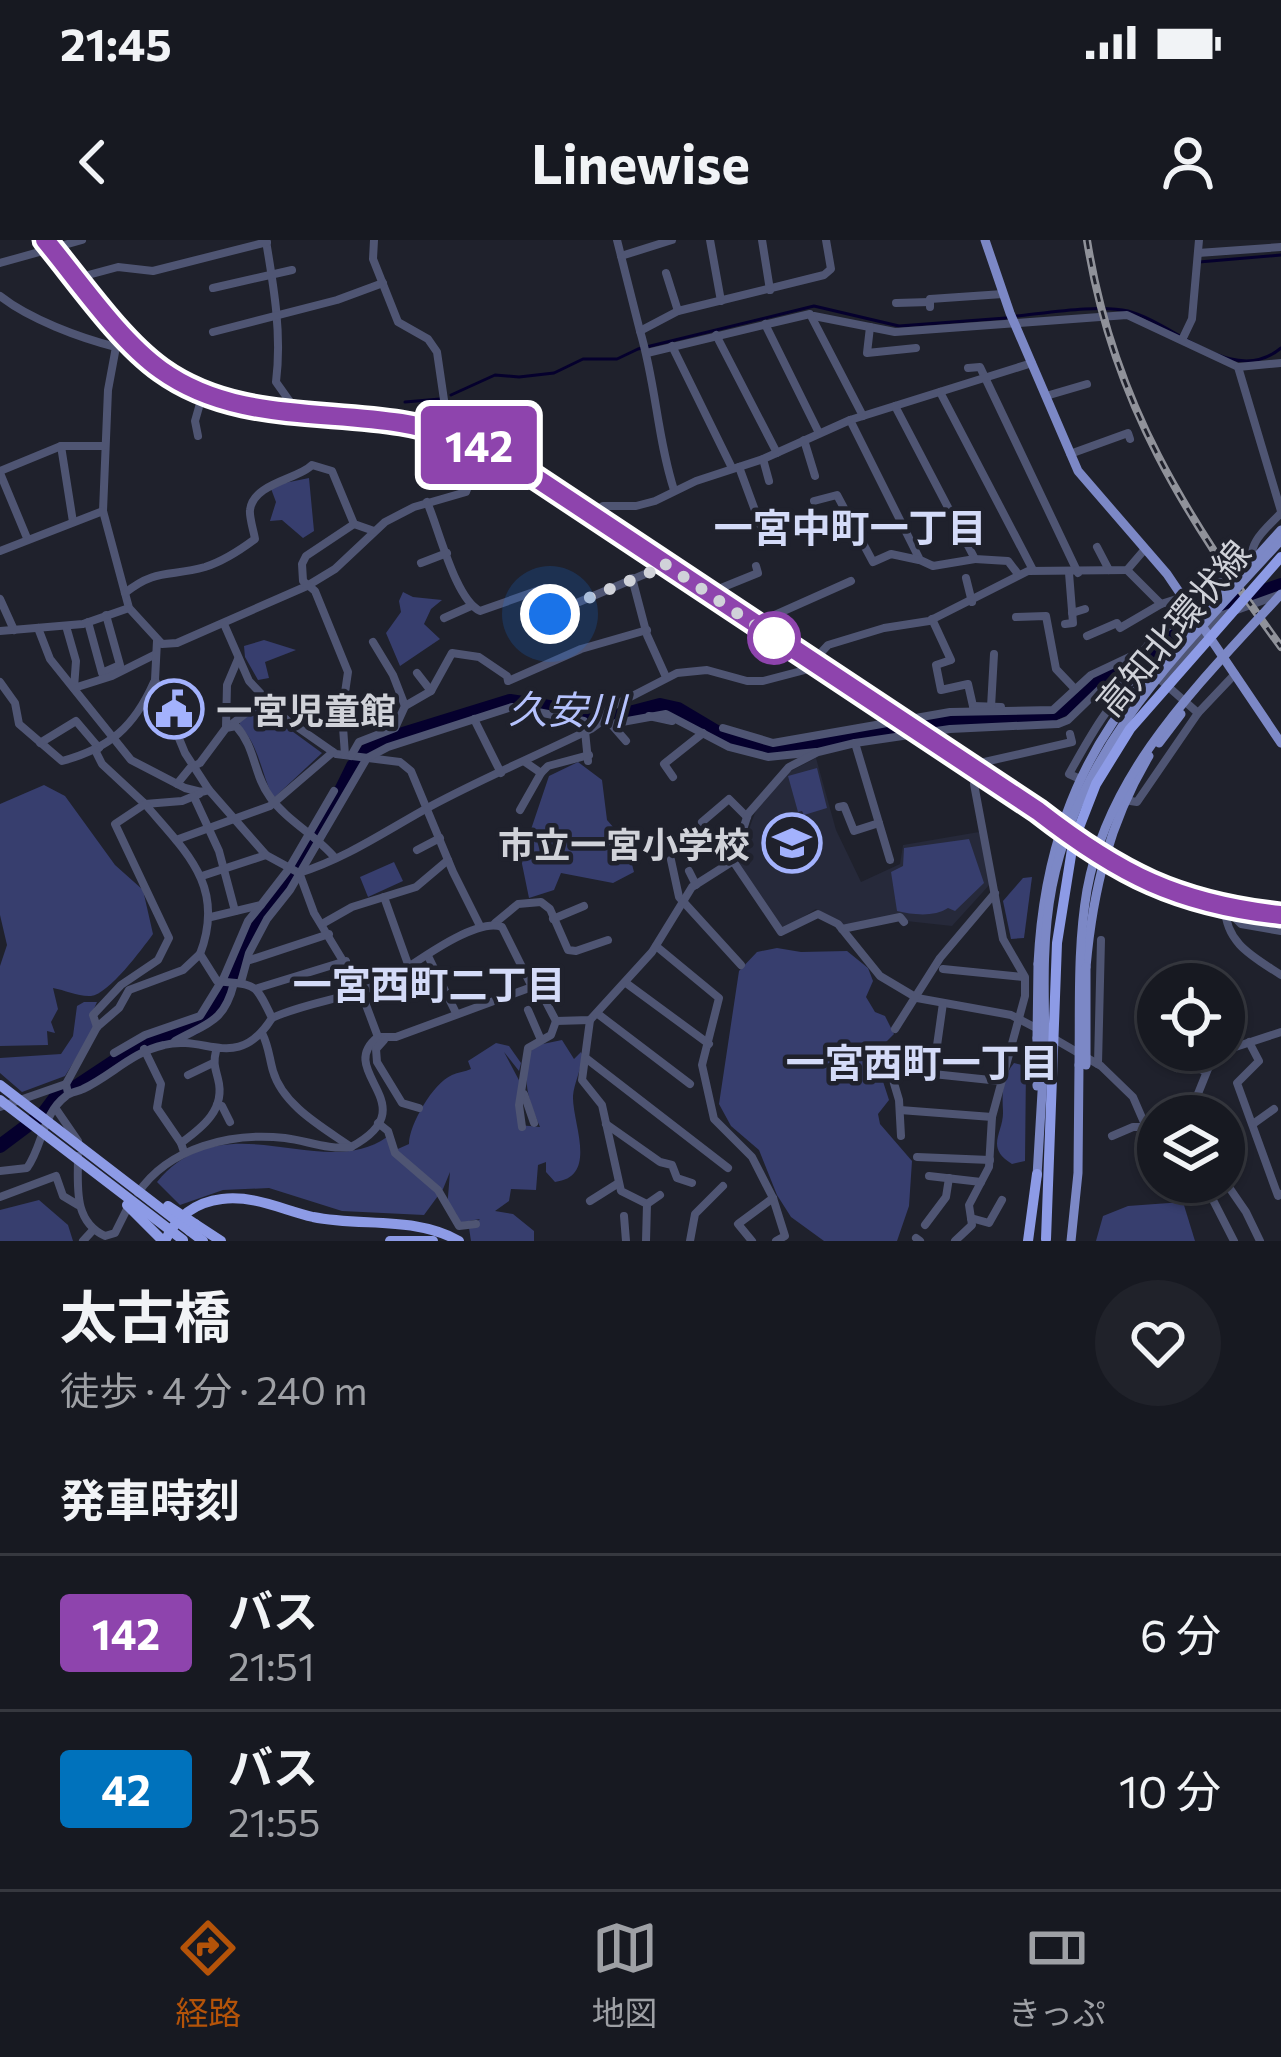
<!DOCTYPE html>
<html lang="ja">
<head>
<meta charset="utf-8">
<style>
  body { margin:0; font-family:Commissioner,"Noto Sans JP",sans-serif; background:#20222a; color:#f1f3f6; height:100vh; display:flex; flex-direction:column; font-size:45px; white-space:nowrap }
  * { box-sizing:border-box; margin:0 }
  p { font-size:39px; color:#9ea0a5 }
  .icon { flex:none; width:66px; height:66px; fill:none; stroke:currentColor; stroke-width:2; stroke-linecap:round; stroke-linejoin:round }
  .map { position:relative; height:1001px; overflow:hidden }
  .panel { display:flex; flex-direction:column; background:#171921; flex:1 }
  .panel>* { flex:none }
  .badge { padding:0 24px; border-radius:9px; font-size:42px; line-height:78px }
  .tools { position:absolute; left:1137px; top:723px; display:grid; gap:24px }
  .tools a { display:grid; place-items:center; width:108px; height:108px; border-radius:50%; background:#171921; box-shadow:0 3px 9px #0004,0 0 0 3px #36383f; font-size:60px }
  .you { position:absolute; width:60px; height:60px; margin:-30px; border:9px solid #fff; border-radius:50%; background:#1a73e8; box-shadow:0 0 0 18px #1a73e833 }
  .map>.badge { position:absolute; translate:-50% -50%; box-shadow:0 0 0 6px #fff }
  h2 { padding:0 60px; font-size:45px; line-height:108px }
  .round { display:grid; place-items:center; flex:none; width:126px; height:126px; border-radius:63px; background:#20222a }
  .headline { display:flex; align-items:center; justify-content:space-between; height:204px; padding:0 60px }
  h1 { font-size:57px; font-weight:700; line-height:90px }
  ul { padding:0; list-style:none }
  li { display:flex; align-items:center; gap:36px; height:156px; padding:0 60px; border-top:3px solid #36383f }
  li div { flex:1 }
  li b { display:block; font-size:45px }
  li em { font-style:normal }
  li .badge { min-width:132px; font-weight:700; text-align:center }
  .status { display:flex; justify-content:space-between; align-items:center; height:84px; padding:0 60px; background:#171921; direction:ltr }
  .status svg { height:33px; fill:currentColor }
  header { display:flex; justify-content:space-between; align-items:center; height:156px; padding:0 60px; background:#171921; font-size:54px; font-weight:700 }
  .tabs { display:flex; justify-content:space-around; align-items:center; height:168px; border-top:3px solid #36383f; background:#171921; font-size:33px; color:#9ea0a5 }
  .tabs a { display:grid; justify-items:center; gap:6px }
  .tabs .active { color:#b45309 }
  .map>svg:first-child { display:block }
  .built { fill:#26293a }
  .green { fill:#373e6e }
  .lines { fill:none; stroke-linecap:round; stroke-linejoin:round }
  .stream { stroke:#05002d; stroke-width:3 }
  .river { stroke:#05002d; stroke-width:14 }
  .minor { stroke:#4f5573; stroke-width:8 }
  .major { stroke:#7c88c6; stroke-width:9 }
  .highway { stroke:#8d9be6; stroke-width:10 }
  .rail-casing { stroke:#90929a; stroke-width:8 }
  .rail { stroke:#1f212c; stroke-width:3; stroke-dasharray:9; stroke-linecap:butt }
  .major-bridge { stroke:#7c88c6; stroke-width:9 }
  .highway-bridge { stroke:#8d9be6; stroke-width:10 }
  .line-casing { stroke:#fff; stroke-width:27 }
  .line { stroke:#8e44ad; stroke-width:18 }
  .walk { stroke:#d0d2d9; stroke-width:12; stroke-dasharray:0 21.6 }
  .stop-dot { fill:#fff; stroke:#8e44ad; stroke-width:6 }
  .labels { text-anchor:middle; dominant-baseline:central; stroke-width:9; stroke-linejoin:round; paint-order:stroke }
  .street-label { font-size:36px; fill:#d0d2d9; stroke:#1f212c }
  .poi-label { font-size:36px; font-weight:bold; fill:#d0d2d9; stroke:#1f212c; text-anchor:start }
  .neighbourhood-label { font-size:39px; font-weight:bold; fill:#d4dbf8; stroke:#1f212c }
  .water-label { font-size:39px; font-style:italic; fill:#b5c2fd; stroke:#1f212c }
</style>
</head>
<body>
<div class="status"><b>21:45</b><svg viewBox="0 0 49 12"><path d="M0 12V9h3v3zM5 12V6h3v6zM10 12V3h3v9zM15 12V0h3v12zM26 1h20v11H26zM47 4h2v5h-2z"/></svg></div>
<header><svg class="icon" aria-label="back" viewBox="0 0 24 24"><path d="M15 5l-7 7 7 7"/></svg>Linewise<svg class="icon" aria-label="person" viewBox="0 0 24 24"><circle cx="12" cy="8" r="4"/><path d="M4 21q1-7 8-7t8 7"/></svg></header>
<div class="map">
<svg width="1281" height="1001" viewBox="0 0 1281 1001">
  <rect width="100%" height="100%" fill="#1f212c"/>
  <path class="built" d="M816,518L836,590L861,642L900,624L903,605L979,592L992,642L952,686L906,681L902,675L843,685L816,669L785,688L779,686L737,622L756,570L787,533Z"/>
  <g class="green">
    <path d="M309,238L314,291L303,298L282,280L270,281L276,262L270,246Z"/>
    <path d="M403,352L413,357L442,360L431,369L424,384L440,399L400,426L386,393L401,372L399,361Z"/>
    <path d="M264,400L296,410L265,422L269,438L258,440L245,417L244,406Z"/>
    <path d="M259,467L322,513L276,556L273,557C261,533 259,505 240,486V482Z"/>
    <path d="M578,522L602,540L607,580L626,602L634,632L613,643L561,633L554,650L529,658L521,619L549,536Z"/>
    <path d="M817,528L827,568L804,575L802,571L798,572L788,536Z"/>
    <path d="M44,545L65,556L115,625L143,650L153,694C142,709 109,754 91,756C79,757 65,750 53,748L58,769L51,782L55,793L47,791L48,805L0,806V726L7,705L0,675V564Z"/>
    <path d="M969,599L984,643L955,671L948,668C935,677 913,675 897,671L891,632L903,626L904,608Z"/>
    <path d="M394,622L403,641L368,657L360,637Z"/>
    <path d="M1032,637L1024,698L1011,699L1003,661L1023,638Z"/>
    <path d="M777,708L801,712L847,711L868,728L873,741L866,757L875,772L885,776L894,794L878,810V826L889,860L878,874L880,884L912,921L909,966L897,1001H824L791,977L777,955L759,910L731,886L719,864L739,731L757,712Z"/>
    <path d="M84,762H97L91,775L95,788L65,836L22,852L0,833V818L61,814L73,796L77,766Z"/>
    <path d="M562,800L574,819L581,812L583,816C581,829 574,844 573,856C572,883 599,937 555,942L546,932V922L538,925L536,950L511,949L509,961L495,971L513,974L534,991V1001H471L469,988L480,979L458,983L456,973L447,969L450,932L443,949L424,975L342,971L269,948L223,950L180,965L157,942C225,860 322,943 387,897L391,912L409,904C409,885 433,843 452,835C458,832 465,832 471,829L468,821L496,803L509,806L521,823L519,831L504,812L521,844L519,885L540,887C527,857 521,838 533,806Z"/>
    <path d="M1014,823L1026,826L1025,921L1012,924C984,907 1004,893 1003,871C1002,854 1002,837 1014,823Z"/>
    <path d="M39,960L68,985L73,1001H0V970Z"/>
    <path d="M1183,962L1195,1001H1096L1103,976L1128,966Z"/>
  </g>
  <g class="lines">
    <g class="stream">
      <path d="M1199,22L1281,15"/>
      <path d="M1016,76C1046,73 1099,64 1128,71C1176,84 1234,148 1281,108"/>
      <path d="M451,155L495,135L519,137L554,133L583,119H617L638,109L814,66L899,86L1006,78"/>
      <path d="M405,162L440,159"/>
    </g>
    <path class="river" d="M0,906L44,873L59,853L74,848L136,807L194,788L215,772L239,718L266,672L321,591L353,526L374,503L510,461L614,477L660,465L678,469L725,497L771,510L928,482L1044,478L1071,466L1094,441L1152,414L1190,377L1281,345"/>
    <g class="minor">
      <path d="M374,0L373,19L398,82L428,99L437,112L449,194"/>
      <path d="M617,0L640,91"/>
      <path d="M710,0L721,61"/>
      <path d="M762,0L770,50"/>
      <path d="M266,1C274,48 282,95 276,142L298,173"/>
      <path d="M1198,13L1281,7"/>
      <path d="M621,16L672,0"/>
      <path d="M0,23L82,0"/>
      <path d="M666,33L678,71"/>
      <path d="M77,38L118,27L153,31L267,2"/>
      <path d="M213,48L292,30"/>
      <path d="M0,56C29,79 80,98 116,107"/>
      <path d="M896,63L930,62"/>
      <path d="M930,67V59L1003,54"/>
      <path d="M814,76L895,92L1127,75L1238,127L1281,271"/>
      <path d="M765,84L819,193"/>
      <path d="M870,87L867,113L916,108"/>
      <path d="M213,92L337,60L383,43"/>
      <path d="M716,95L777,213"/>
      <path d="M126,97L116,107L108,150L103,271L129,368L162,404L177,403L307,346L335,329L385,282L414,267L466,252L470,242L468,201"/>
      <path d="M1182,100L1192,79L1199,0"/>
      <path d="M672,106L732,228"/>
      <path d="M647,113L810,74L863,176"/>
      <path d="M1238,127L1281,123"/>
      <path d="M968,128L980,127L1078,333"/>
      <path d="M940,152L1033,330"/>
      <path d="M1046,156L1087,144"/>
      <path d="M895,166L975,319L1008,321L1018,334"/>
      <path d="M850,180L920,320L933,326L975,319"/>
      <path d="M198,196L195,181L203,153"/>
      <path d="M804,200L815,236"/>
      <path d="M61,206L73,282"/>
      <path d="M1070,214L1128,193L1130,199"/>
      <path d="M763,219L769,241"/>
      <path d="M739,227L763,292"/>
      <path d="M0,231L61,206H104"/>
      <path d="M0,233L27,298"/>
      <path d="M674,250C657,197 656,144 640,91L678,71L824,35L831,29L826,0"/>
      <path d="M814,261L837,255L873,322L891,314L919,320"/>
      <path d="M427,262C439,289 455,359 480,371L545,348L553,373L657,329L662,323"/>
      <path d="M590,274L603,266H636L655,261L696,241L763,219L850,180L1032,123"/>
      <path d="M1097,307L1109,330"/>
      <path d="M0,311L103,271"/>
      <path d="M421,323L447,313"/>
      <path d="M1254,325C1245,304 1267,288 1281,273"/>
      <path d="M1127,330L1161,364L1183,357"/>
      <path d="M632,338L647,395L666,437"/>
      <path d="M966,338L972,362"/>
      <path d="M125,353C156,328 170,337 205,327C224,321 239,311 255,299C254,292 249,277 250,270C253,243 299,239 312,225L332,231L354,284L374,291"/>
      <path d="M715,358L721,348L758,333L756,326"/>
      <path d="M0,359L14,390"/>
      <path d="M1072,373L1085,369"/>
      <path d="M1016,377L1046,376L1056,429L1075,449"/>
      <path d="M444,378L471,366"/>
      <path d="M932,379L951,420L936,425L941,450L968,444L973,466"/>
      <path d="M88,382L102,433L120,425L106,375"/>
      <path d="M224,384L249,441L283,477L336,514L400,522L411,531L453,632L480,686"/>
      <path d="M1065,384L1073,383L1069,333"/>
      <path d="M66,386L76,421L74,448L112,436L154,415"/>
      <path d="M759,386L761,381L851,341"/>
      <path d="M38,388L50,419L131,520L185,548L201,552L209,550"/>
      <path d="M0,391L83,384L129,368"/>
      <path d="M546,392L542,378L553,373"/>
      <path d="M1087,396L1117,383L1120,388L1161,364"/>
      <path d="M157,401L155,440L185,513L209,550L266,615L299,633C347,618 387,590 431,566C483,538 538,515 591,489L602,481L609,468L677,433L707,430L747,441H763L805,430L828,405L884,388L929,381L1028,331L1127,330L1145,309"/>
      <path d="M373,402L393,435L405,466"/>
      <path d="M417,433L431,451"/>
      <path d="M1163,441L1220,376L1281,354"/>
      <path d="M0,442L15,463L19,484L62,521C110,508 134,487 154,442"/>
      <path d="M1104,460L1116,458"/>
      <path d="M973,466L1001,467"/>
      <path d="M991,467L994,414"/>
      <path d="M649,476L672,481"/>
      <path d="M474,479L501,533"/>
      <path d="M602,481L611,484L666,474L729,507L768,517L816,512"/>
      <path d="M232,484L264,459"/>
      <path d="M612,485L626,501"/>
      <path d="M226,487L227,445L238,419"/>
      <path d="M723,488L773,503L950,472L1053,470L1091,435L1144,410L1154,397L1204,361L1220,342"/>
      <path d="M40,503L76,481L99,508"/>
      <path d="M855,503L890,620"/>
      <path d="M95,510L102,524L145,564L182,561L199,554"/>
      <path d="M345,515L342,473L348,432L315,351L303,341L302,324L306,316L354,284"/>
      <path d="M351,516L359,502L395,488L405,466L431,451L452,413L479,417L507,436L508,441L581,409L647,390"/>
      <path d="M975,530L980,523L1072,502L1070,494"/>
      <path d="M541,533L548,526L589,515"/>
      <path d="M673,537L664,524L703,493"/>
      <path d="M1080,539L1069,534C1090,496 1111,459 1143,429L1144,410"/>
      <path d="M177,544L190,528L200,523L226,488L236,486C256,508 253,534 270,557C287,581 316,595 335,618"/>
      <path d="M194,557L219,611L235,671"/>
      <path d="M1124,560L1137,562L1198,473L1235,434"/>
      <path d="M839,567L844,566L854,591L879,583"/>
      <path d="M520,570L541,533L525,522"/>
      <path d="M702,582L729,559L747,577"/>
      <path d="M176,600L270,566L333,512"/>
      <path d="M417,610L440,598"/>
      <path d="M671,620L679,657L741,725"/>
      <path d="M733,621L781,692L818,674L838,684L880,736L917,758L1011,775L1038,789"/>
      <path d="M689,631L696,645"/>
      <path d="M300,635L314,673L360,749L378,797H396L532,747"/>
      <path d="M202,636L266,615"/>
      <path d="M384,657L409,727"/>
      <path d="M1225,668C1226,704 1254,717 1281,735"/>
      <path d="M1226,669L1241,684L1281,691"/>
      <path d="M211,677L261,665L288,630L334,551"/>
      <path d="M553,679L584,666"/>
      <path d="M495,683L518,664L541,662L550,669L568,710L576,711L608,700"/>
      <path d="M322,684L352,667L416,647L448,620"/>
      <path d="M842,689L900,677L904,682"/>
      <path d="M656,706L719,758L702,825L714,879L752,917L773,958L785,996L776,1001"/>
      <path d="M428,716L456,773"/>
      <path d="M250,720L329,694"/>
      <path d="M943,729L1023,737"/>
      <path d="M241,742L249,713L267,679L290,650L367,518L388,507L512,467L584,481L588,521"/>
      <path d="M626,743L709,804"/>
      <path d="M258,748L346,721"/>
      <path d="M943,763L933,834L1000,841"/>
      <path d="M528,770L541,800"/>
      <path d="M598,774L690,844"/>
      <path d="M272,778C310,760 359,758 395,736C418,721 477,677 502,687L532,747L545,760L556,781L590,780L652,712L692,647L733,621L748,574L789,527L818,512L855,503L950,489L1058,484L1068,480L1100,449L1147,428L1198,473"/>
      <path d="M590,780L582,840L602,865L621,951L647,964L646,1001"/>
      <path d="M895,789L940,718L995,653"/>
      <path d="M262,793C269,807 269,817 273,831C283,866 324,888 351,907C429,865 333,832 378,797"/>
      <path d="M1051,797L1101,826L1133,857L1146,887L1158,892"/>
      <path d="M384,800L376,809L377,822L402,863L419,868"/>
      <path d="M175,801C207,783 224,783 234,743"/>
      <path d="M1249,802L1259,821L1237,843L1278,956L1281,954"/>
      <path d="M144,809L161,844L157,868L181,903"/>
      <path d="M114,813L145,795L200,776L224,737L248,681L261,665"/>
      <path d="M885,813L899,860L901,896"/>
      <path d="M587,819L728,928"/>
      <path d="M1098,824L1101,700"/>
      <path d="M1177,828L1189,823L1206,832"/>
      <path d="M188,835L213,823"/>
      <path d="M68,853L66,844L97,787L119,768L129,750L183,730L200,714"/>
      <path d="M524,854L534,883"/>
      <path d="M217,865L222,866L230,882"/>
      <path d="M0,867L66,844"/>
      <path d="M56,869L78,901"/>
      <path d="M900,870L992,877"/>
      <path d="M1189,876L1212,819L1220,812L1281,792"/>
      <path d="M378,883L388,891L395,913L438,950L459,986L476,984"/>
      <path d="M606,884L660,922L672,925L677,938L692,943"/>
      <path d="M1253,884L1274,869"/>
      <path d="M522,887L519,865L528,808L551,795L556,781"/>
      <path d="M1112,896L1133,887H1146L1158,924"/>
      <path d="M184,912L181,903C203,887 226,869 218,839C215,827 213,823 216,811"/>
      <path d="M78,916C78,947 73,981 105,996L115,993L129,965"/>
      <path d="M917,917L990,920"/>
      <path d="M0,931L27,928C43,906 42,874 66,856C70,852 77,852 83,849C111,836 132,812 164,805C206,794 237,833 272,778C254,740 256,746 217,741L200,714C226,646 186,612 145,564L115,584L169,698L158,720L121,745L93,775L97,787"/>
      <path d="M929,936L981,942"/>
      <path d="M1224,940L1246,972L1260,1001"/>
      <path d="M138,953C169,907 232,892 285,898C308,901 328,910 351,907"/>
      <path d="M0,957L56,936L63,956L78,965"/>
      <path d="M1213,960L1234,1001"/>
      <path d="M590,961L617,944"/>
      <path d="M647,964L660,955"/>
      <path d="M624,976L626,1001"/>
      <path d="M971,978L989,983L1002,960"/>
      <path d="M925,985L946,957L949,938"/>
      <path d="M916,998L920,1001"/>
      <path d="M83,1001L93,990"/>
      <path d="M690,1001L695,974L723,946"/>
      <path d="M752,1001L738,984L773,958"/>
      <path d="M955,1001L972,985L969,965L989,927L992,877L1025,756V737L1003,699L974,544L980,534"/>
    </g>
    <g class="major">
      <path d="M45,0C81,42 116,97 161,130C231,182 320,170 401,183C438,189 472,202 506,218L1038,571C1120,634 1177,664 1281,675"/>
      <path d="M985,0L1010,73L1078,231L1167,334L1281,503"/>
      <path d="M1159,503L1181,474"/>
      <path d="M1038,724C1043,619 1073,525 1142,444"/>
      <path d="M1086,727C1093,650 1109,583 1149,516"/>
      <path d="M1037,798V846"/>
      <path d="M1037,936L1045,802"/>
      <path d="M1071,1001L1078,933L1079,825"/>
    </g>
    <g class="highway">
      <path d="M195,984L221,1001"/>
      <path d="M190,991L203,1001"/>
      <path d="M165,1001C176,977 196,962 222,959C254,955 283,970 313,977C362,987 415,976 459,1001"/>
      <path d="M390,1001H433"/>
      <path d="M1028,1001L1037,934"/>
    </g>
    <g class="rail-casing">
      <path id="rail" d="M1087,0C1113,164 1186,276 1281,407"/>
    </g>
    <use href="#rail" class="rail"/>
    <g class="major-bridge">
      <path d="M1142,444L1281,290"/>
      <path d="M1037,798L1038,724"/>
      <path d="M1045,802C1044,751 1042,698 1052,647C1080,503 1187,404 1281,300"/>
      <path d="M1079,825C1080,767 1077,708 1087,650C1109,529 1202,441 1281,354"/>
      <path d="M1086,825V727"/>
    </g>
    <g class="highway-bridge">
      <path d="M0,845L190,991"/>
      <path d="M0,860L183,1000"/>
      <path d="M127,965L163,1001"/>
      <path d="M168,966L195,984"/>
      <path d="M1046,999L1057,703L1073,603L1096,544L1130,489L1281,317"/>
    </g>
  </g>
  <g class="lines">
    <g class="line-casing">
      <path id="line" d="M45,0C79,41 119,100 161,130C232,181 320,170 401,183C438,189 472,202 506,218L1038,571C1119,634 1178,664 1281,675"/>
    </g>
    <use href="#line" class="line"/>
    <path class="walk" d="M550,374L658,329L662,322L784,405L774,398"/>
  </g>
  <defs>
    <g id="civic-ring" transform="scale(3)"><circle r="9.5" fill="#1f212c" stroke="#a3b2fd" stroke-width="1.5"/><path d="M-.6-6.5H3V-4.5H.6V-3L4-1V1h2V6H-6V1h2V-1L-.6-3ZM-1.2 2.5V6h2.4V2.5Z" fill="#a3b2fd"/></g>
    <g id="school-ring" transform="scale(3)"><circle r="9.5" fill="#1f212c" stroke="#a3b2fd" stroke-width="1.5"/><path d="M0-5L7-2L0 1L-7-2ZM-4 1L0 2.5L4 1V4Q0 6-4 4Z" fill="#a3b2fd"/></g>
  </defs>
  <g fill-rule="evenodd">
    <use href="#civic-ring" x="174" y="469"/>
    <use href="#school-ring" x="792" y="603"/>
  </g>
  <circle class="stop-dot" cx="774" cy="398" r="24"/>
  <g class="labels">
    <g class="street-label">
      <text transform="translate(1172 387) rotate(-50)">高知北環状線</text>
    </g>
    <g class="poi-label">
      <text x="216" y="469">一宮児童館</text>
      <text x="750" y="603" text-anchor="end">市立一宮小学校</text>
    </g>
    <g class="neighbourhood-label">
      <text x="850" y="286">一宮中町一丁目</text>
      <text x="429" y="743">一宮西町二丁目</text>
      <text x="922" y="821">一宮西町一丁目</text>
    </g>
    <g class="water-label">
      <text transform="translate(567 468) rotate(1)">久安川</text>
    </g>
  </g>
</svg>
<div class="tools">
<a><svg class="icon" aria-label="locate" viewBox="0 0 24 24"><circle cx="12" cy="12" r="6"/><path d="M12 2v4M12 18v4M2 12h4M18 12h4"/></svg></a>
<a><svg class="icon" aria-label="layers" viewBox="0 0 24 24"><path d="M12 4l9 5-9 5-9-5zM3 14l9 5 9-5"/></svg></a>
</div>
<div class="you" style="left:550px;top:374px"></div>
<b class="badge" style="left:479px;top:205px;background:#8e44ad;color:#fff">142</b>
</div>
<section class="panel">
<div class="headline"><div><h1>太古橋</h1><p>徒歩 · 4 分 · 240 m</p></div><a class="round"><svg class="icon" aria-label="heart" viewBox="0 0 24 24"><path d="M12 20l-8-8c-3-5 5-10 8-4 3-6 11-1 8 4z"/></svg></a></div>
<h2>発車時刻</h2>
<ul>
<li><span class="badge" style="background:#8e44ad;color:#fff">142</span><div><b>バス</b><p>21:51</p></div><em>6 分</em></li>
<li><span class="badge" style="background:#0072bc;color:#fff">42</span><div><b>バス</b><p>21:55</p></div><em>10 分</em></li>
</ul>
</section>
<nav class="tabs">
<a class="active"><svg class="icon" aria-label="directions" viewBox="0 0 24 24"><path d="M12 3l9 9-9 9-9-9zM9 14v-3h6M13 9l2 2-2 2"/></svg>経路</a>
<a><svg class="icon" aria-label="map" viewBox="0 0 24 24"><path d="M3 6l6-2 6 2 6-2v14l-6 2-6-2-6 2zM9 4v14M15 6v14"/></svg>地図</a>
<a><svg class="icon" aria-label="tickets" viewBox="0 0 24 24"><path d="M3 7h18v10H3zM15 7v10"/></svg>きっぷ</a>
</nav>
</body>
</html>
